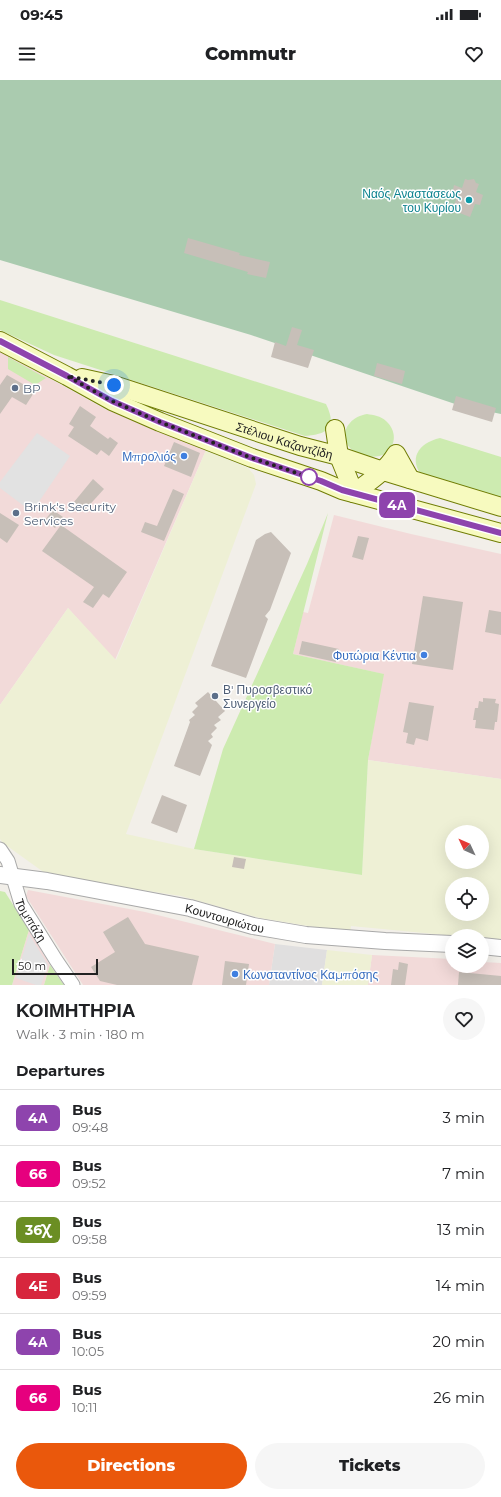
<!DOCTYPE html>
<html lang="en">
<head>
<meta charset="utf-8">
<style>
  body { margin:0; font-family:Montserrat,sans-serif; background:#f6f6f6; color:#202124; height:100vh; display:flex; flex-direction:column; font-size:15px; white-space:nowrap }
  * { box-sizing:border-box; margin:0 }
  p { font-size:13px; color:#757577 }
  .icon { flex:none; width:22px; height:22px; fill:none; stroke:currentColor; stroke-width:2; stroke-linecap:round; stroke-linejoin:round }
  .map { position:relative; height:905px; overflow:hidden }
  .panel { display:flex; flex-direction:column; background:#fff; flex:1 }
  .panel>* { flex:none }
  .badge { padding:0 8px; border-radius:6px; font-size:14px; line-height:26px }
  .needle { width:26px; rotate:314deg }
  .tools { position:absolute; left:445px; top:745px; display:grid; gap:8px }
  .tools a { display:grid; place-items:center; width:44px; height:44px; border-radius:50%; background:#fff; box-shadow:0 4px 16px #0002; font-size:20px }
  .scale { position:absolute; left:12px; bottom:10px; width:86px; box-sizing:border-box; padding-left:4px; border:2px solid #222; border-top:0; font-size:11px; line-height:14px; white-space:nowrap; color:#222; -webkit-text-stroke:3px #fff; paint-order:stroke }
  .you { position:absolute; width:20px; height:20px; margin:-10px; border:3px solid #fff; border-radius:50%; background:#1a73e8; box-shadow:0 0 0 6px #1a73e833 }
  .map>.badge { position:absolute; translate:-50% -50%; box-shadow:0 0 0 2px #fff }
  h2 { padding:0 16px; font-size:15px; line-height:36px }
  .round { display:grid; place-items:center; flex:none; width:42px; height:42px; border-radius:21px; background:#f6f6f6 }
  .headline { display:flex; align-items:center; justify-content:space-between; height:68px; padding:0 16px }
  h1 { font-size:19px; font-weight:800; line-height:30px }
  .button { display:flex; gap:8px; margin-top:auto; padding:8px 16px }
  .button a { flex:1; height:46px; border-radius:24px; background:#ea580c; color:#fff; font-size:16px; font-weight:800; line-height:46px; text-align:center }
  .button a+a { background:#f6f6f6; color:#202124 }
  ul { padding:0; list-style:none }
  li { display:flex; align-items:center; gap:12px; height:56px; padding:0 16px; border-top:1px solid #e0e0e0 }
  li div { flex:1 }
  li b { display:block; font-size:15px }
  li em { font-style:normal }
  li .badge { min-width:44px; font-weight:700; text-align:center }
  .status { display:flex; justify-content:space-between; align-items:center; height:28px; padding:0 20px; background:#fff; direction:ltr }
  .status svg { height:11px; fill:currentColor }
  header { display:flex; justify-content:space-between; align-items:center; height:52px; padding:0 16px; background:#fff; font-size:18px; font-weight:800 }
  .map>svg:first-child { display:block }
  .residential { fill:#e0dfdf }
  .commercial { fill:#f2dad9 }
  .farmland { fill:#eef0d5; fill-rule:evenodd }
  .grass { fill:#cdebb0 }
  .cemetery { fill:#aacbaf }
  .parking { fill:#e2e2e2 }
  .building { fill:#c7bfb8 }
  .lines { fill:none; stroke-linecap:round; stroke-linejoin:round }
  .minor-casing { stroke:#a9a9a9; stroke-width:15 }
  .tertiary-casing { stroke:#a9a9a9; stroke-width:18 }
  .secondary-casing { stroke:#707d05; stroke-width:20 }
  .minor { stroke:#fff; stroke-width:13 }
  .tertiary { stroke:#fff; stroke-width:16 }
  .secondary { stroke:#f7fabf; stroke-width:18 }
  .line-casing { stroke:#fff; stroke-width:9 }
  .line { stroke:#8e44ad; stroke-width:6 }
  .walk { stroke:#222; stroke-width:4; stroke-dasharray:0 7.2 }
  .culture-dot { fill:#0f9aa8; stroke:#fff; stroke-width:1.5 }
  .service-dot { fill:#5c6f8a; stroke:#fff; stroke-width:1.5 }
  .shop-dot { fill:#3f7fe0; stroke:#fff; stroke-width:1.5 }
  .stop-dot { fill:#fff; stroke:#8e44ad; stroke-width:2 }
  .labels { text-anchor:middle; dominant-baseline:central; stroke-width:3; stroke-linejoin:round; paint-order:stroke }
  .culture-label { font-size:12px; fill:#0d838f; stroke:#fff; text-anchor:end }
  .service-label { font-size:12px; fill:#4e5e75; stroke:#fff; text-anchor:start }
  .street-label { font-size:12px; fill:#222; stroke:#fff }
  .shop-label { font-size:12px; fill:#366cbe; stroke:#fff; text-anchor:end }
</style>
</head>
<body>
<div class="status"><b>09:45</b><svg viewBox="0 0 49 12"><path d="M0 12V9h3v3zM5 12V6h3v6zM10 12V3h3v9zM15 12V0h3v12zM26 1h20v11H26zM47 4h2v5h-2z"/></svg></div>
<header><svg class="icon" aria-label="menu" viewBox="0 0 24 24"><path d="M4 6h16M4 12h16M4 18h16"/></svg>Commutr<svg class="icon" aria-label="heart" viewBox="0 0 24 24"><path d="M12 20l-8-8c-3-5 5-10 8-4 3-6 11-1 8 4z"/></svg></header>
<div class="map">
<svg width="501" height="905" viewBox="0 0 501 905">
  <rect width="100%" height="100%" fill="#f2efe9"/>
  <path class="residential" d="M275,864L327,870L322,905H269Z"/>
  <g class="commercial">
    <path d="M0,271L105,329L206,370L115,580L68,528L0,625Z"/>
    <path d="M334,435L411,454L501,474V699L368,680L383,594L293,574L303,532L308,533Z"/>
    <path d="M28,810L145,832L275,864L269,905H83L26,816Z"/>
    <path d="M29,850L50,885L44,905H12Z"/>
    <path d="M372,875L452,879V886H482V882L501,883V905H368Z"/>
  </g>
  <g class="farmland">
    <path d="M206,370L248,388L254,395L256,404L126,754L194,769L362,795L368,680L501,699V861L482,859V856H455L351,846L350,853L260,838L181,816L49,796L3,763L0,759V625L68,528L116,580ZM452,752H482V782H452ZM452,804H482V834H452Z"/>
    <path d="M327,870L372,875L368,905H322Z"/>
  </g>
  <g class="grass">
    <path d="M0,220L326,324C337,347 329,354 305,356L54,275L0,250Z"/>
    <path d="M8,277L46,298L35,305L8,289Z"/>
    <path d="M367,334C373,335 381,336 386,341C396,350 397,364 386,373C374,381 352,376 346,362C341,347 354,336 367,334Z"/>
    <path d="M440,358L501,377V422L424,398C407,380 418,363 440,358Z"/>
    <path d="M328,433L293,574L384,594L368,680L362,795L194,769L223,669L307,484Z"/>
    <path d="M0,811L5,812L29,850L12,905H0Z"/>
    <path d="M50,885L64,905H44Z"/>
  </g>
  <path class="cemetery" d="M0,0H501V334L458,325L251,255L0,180Z"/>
  <g class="parking">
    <path d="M37,353L70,376L32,432L0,408V402Z"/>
    <path d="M29,854L48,885L41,905H36L16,898Z"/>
  </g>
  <g class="building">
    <path d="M465,99L468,100L474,99L476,103L479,104L476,112L483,115L480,125L475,124L470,137L452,130L457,117L452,114L454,105L462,108Z"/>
    <path d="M188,158L240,173L239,175L270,182L266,198L247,194L248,192L184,173Z"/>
    <path d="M292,247L302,250L297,265L314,270L308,288L271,277L275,262L286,266Z"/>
    <path d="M377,283L405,291L402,304L374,296Z"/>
    <path d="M7,295L35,311L26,325L12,317L0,334V305Z"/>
    <path d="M456,316L496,328L492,342L452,330Z"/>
    <path d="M80,326L96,337L90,346L108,359L110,357L118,363L109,376L101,370L97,375L68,356L74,347L69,344Z"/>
    <path d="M174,362L200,373L191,397L164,386Z"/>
    <path d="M93,399L104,409L84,431L74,422Z"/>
    <path d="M173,409L184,414L164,461L141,452L145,442L157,446Z"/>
    <path d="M53,430L63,437L55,448L45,440Z"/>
    <path d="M0,433L19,445L7,463L0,458Z"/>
    <path d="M61,445L127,492L109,518L103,514L93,528L83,522L94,507L42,471Z"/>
    <path d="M271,452L291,473L270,530L265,536L268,539L246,598L211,586L256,460L265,454Z"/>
    <path d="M358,456L369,458L363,480L352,477Z"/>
    <path d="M423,516L463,522L453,590L412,584Z"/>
    <path d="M489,530L501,532V555L485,552Z"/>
    <path d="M302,561L339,569L336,582L299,574Z"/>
    <path d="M208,612L225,631L218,637L221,640L214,645L217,648L211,654L213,657L208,661L212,665L200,696L174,686L190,642L189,640L195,635L192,632L198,626L195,623Z"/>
    <path d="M483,618L496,619L495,623L499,624L497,642H495L494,650L475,648L476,640H473L475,628H478L479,621L483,622Z"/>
    <path d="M409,622L434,626L428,661L416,658L414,665L406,663L408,653L403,652Z"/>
    <path d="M162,715L187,725L177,753L151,743Z"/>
    <path d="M234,777L246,779L244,789L232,787Z"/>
    <path d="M128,837L145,864L199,876L192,905H117L100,901L91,887L115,872L103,852Z"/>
    <path d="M225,881L249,884L246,905H222Z"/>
    <path d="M399,882L408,884L405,905H391L393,889L398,890Z"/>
    <path d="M459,892L501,896V905H458Z"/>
  </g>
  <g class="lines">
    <g class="minor-casing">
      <g id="minor">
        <path id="s1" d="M0,769L8,781L21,824L56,880L73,905"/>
      </g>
    </g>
    <g class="tertiary-casing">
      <g id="tertiary">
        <path id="s2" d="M0,795L47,801L190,828L253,846L306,855L385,861L452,864"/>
        <path d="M482,866L501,868"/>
      </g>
    </g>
    <g class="secondary-casing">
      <g id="secondary">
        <path d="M0,261L67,296L112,321L160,342L252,378L321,401L342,410L501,453"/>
        <path id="s3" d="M82,298L114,305L300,366L339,376L383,391L501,427"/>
        <path d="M335,349L339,376L354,413"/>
        <path d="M354,413C370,401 386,391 396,374L410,399"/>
      </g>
    </g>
    <use href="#minor" class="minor"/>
    <use href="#tertiary" class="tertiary"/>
    <use href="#secondary" class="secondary"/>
  </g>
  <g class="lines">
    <g class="line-casing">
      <path id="line" d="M0,261L67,296L112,321L160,342L252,378L321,401L342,410L501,453"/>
    </g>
    <use href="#line" class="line"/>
    <path class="walk" d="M114,305L67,296L112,321L160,342L252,378L309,397"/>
  </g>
  <circle class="culture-dot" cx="469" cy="120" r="4"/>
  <g class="service-dot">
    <circle cx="15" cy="308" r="4"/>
    <circle cx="16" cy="433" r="4"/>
    <circle cx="215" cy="616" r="4"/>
  </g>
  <g class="shop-dot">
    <circle cx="184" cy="376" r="4"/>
    <circle cx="424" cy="575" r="4"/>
    <circle cx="235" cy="894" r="4"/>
  </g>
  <circle class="stop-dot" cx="309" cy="397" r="8"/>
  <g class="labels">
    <g class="culture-label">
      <text x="461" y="113">Ναός Αναστάσεως<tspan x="461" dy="14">του Κυρίου</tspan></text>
    </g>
    <g class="service-label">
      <text x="23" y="308">BP</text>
      <text x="24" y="426">Brink's Security<tspan x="24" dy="14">Services</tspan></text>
      <text x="223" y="609">Β' Πυροσβεστικό<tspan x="223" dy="14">Συνεργείο</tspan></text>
    </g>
    <g class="street-label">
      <text stroke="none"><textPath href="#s3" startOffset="212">Στέλιου Καζαντζίδη</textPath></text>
      <text stroke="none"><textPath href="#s2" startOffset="229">Κουντουριώτου</textPath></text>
      <text stroke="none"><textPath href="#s1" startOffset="78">Τομπάζη</textPath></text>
    </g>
    <g class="shop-label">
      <text x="176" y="376">Μπρολιός</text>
      <text x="416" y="575">Φυτώρια Κέντια</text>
      <text x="243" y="894" text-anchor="start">Κωνσταντίνος Καμπόσης</text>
    </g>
  </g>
</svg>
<div class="tools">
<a><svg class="needle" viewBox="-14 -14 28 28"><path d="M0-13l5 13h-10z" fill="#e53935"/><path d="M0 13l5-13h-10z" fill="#757577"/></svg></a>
<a><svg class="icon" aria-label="locate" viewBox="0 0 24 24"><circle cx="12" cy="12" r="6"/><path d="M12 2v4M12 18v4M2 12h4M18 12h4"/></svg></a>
<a><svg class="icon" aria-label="layers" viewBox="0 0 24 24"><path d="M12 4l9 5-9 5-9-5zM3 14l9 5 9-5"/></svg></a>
</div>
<div class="scale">50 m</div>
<div class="you" style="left:114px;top:305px"></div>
<b class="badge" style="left:397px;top:425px;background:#8e44ad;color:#fff">4Α</b>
</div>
<section class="panel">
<div class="headline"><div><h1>ΚΟΙΜΗΤΗΡΙΑ</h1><p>Walk · 3 min · 180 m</p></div><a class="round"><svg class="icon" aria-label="heart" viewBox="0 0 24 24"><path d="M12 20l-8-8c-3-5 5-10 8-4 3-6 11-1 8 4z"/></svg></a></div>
<h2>Departures</h2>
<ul>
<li><span class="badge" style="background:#8e44ad;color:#fff">4Α</span><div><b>Bus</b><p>09:48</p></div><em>3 min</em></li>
<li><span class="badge" style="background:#e6007e;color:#fff">66</span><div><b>Bus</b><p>09:52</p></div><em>7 min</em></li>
<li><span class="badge" style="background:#6b8e23;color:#fff">36Χ</span><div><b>Bus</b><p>09:58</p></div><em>13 min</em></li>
<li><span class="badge" style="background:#d7263d;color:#fff">4Ε</span><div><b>Bus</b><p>09:59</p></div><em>14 min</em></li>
<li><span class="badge" style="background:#8e44ad;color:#fff">4Α</span><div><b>Bus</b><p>10:05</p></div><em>20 min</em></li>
<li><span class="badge" style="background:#e6007e;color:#fff">66</span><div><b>Bus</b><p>10:11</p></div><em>26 min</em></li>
</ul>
<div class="button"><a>Directions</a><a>Tickets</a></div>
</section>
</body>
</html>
